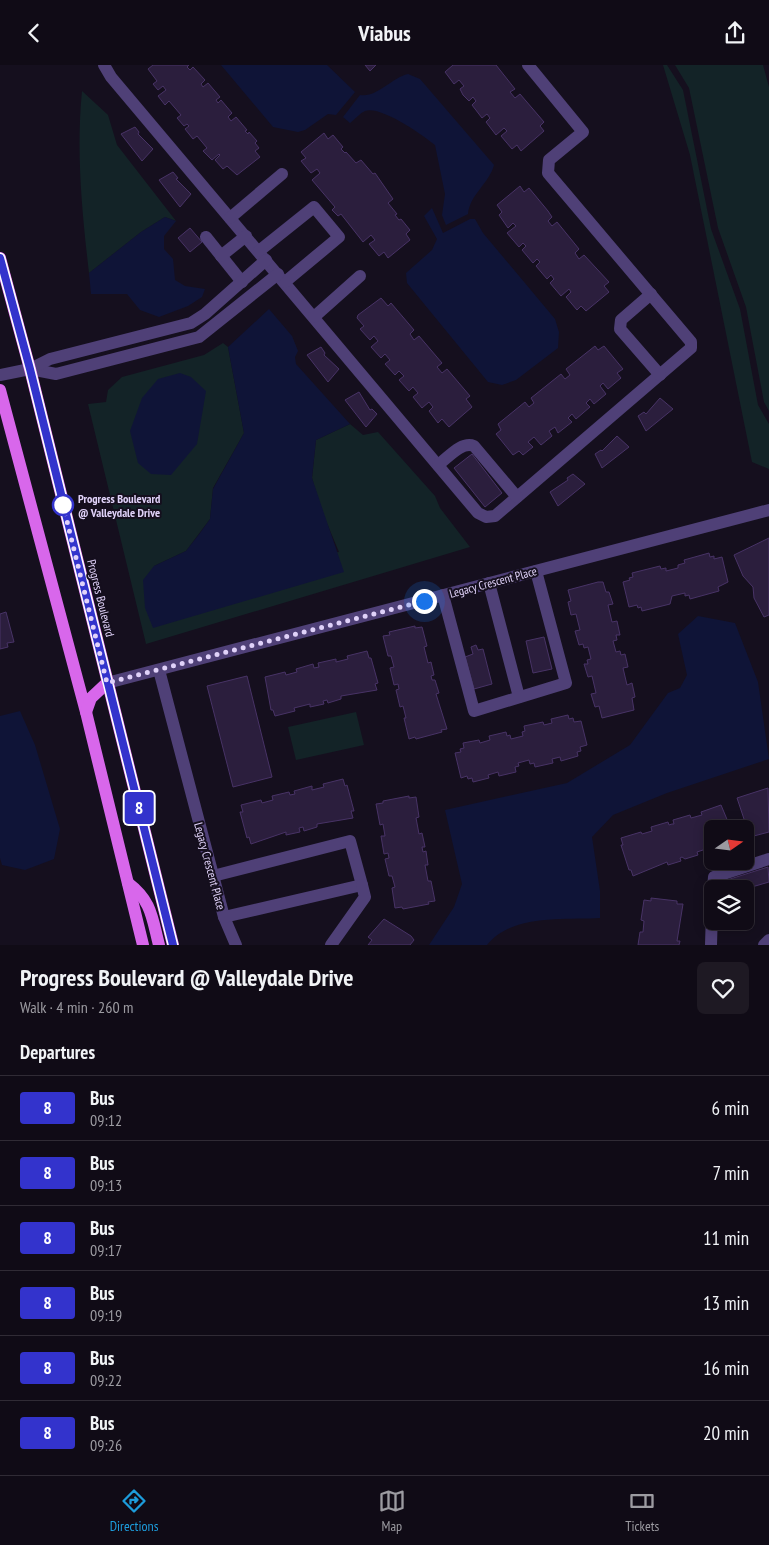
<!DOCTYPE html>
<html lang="en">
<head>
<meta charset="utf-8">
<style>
  body { margin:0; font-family:"PT Sans Narrow",sans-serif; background:#1e1923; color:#f1f3f6; height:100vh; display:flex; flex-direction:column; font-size:19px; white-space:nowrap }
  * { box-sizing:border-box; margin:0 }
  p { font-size:16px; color:#9c9ba1 }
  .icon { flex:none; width:28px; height:28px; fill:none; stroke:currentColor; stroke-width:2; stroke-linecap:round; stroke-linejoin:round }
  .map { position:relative; height:880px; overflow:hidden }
  .drawer { display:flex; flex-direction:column; background:#100b16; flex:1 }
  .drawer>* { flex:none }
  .badge { padding:0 10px; border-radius:4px; font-size:18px; line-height:32px }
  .needle { width:32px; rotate:76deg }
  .controls { position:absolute; left:704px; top:755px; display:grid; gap:10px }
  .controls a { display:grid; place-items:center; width:50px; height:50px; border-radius:8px; background:#100b16; box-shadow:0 2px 12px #0003,0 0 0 1px #302b35; font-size:25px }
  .you { position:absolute; width:25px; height:25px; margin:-12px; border:4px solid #fff; border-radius:50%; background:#1a73e8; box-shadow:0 0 0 8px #1a73e833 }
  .map>.badge { position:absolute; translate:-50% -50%; box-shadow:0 0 0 2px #fff }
  h2 { padding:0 20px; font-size:19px; line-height:45px }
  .round { display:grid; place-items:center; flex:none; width:52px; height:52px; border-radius:8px; background:#1e1923 }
  .head { display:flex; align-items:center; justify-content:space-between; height:85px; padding:0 20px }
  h1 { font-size:24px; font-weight:700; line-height:38px }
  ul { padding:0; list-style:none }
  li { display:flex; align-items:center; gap:15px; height:65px; padding:0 20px; border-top:1px solid #302b35 }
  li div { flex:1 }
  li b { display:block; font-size:19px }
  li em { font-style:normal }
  li .badge { min-width:55px; font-weight:700; text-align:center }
  header { display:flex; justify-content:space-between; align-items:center; height:65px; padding:0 20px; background:#100b16; font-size:22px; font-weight:700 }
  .menu { display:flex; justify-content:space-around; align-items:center; height:70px; border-top:1px solid #302b35; background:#100b16; font-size:14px; color:#9c9ba1 }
  .menu a { display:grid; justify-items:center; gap:2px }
  .menu .active { color:#1d9cdb }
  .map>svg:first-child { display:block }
  .green { fill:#132327 }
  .water { fill:#0f1437 }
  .building { fill:#2b1e3d; stroke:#483366 }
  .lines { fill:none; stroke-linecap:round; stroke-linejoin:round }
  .minor { stroke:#4f4077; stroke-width:12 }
  .major { stroke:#d867eb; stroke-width:12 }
  .line-casing { stroke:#fff; stroke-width:11 }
  .line { stroke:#33c; stroke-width:8 }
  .walk { stroke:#e0d2f9; stroke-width:5; stroke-dasharray:0 9 }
  .stop-dot { fill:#fff; stroke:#33c; stroke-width:2.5 }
  .labels { text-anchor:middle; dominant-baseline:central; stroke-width:4; stroke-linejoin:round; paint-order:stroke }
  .stop-label { font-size:12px; font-weight:bold; fill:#e0d2f9; stroke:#150f1e; text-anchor:start }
  .street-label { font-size:12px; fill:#e0d2f9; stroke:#150f1e }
</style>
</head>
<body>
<header><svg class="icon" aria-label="back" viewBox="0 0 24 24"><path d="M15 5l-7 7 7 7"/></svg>Viabus<svg class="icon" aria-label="share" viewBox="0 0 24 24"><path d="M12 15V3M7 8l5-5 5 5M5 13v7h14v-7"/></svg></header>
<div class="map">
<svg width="769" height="880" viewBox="0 0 769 880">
  <rect width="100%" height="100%" fill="#150f1e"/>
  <g class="green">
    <path d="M663,0H667L683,25L711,164L740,244L758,340L769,359V404L752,397L690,90Z"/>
    <path d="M675,0H763L769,22V346L764,337L746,242L718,163L689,23Z"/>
    <path d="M82,26L108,50L117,80L176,156L165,152L141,167L89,208C82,147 76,87 82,26Z"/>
    <path d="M223,278L228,282L244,368L213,423L210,454L186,486L154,501L339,487L321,444L312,413L316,375L350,359L363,370L378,367L435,431L440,443L470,482L146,579L88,339L106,337L108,325L122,312L204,290Z"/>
    <path d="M356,647L364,680L296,695L288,662Z"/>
  </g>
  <g class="water">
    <path d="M221,0H327L355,27L336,50L328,49L305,65L298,67L273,62Z"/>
    <path d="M408,9L420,14L494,100C489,119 470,129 468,149L446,160L442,150L445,129L435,80C423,70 380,40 365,46C360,48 354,55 350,58L343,52L360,30C377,33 391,13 408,9Z"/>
    <path d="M432,143L443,168L470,154H475L483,168L555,254L559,267L558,283L516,315L502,320L488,317L407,218L406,208L432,185L437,174L424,151Z"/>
    <path d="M165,152L176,156L164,171V184L173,194L175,215L185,221L205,224L202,232L188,241L159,252L140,245L127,229H91L89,208L141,167Z"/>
    <path d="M269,244L292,271L298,286L295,292L296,299L350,359L316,375L312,413L344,507L153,563L145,543L143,515L154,501L186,486L200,468L210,454L213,424L244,368L228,282Z"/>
    <path d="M180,308L191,312L206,326L197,379L171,410L151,409L138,398L130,366L142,333L158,314Z"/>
    <path d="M698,551L735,558L758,617L769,694L667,728L613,750L592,772L600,826V853C565,855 511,849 487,880H429L454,842L462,819L445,745L567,718L630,680L668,628L680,623L687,610L678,569Z"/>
    <path d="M20,646L35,680L60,764L54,794L25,805L2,800L0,793V651Z"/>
  </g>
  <g class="building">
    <path d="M153,0H189L187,2L190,5L193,2L205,15L201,19L203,22L208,18L220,32L216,35L218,38L221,35L232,48L228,52L231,56L236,52L247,65L245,66L248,69L249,67L257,76L255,78L259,83L255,86L260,92L237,110L227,101L223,104L215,95L220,90L219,89L212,95L203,86L207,83L197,71L193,74L185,64L189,61L187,59L184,61L177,53L181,50L169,36L165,40L158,31L166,25L163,21L158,25L153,19L157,16L148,4Z"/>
    <path d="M365,0H376L370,6Z"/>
    <path d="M453,0H496L515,24L510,27L515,33L520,29L544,57L540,61L544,66L521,86L517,80L512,84L501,71L507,66L504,63L496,70L486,57L490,53L487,49L482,53L472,40L476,36L473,32L469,36L463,30L460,24L464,21L459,15L454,19L445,7Z"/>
    <path d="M135,62L139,67L138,69L153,84L142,96L121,69Z"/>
    <path d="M324,68L328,74L333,70L343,82L341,84L345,88L346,87L356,98L361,95L373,109L375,108L393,134L388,138L397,149L395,150L399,155L401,154L410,165L406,169L410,175L388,193L384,187L379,191L369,179L375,175L371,170L363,177L341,149L338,151L332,145L335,142L312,115L320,108L317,104L311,108L301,96L306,93L301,87Z"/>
    <path d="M173,107L178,113L176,114L191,129L180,142L159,115Z"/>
    <path d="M520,121L524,127L529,123L548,146L552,152L548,156L552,161L557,157L579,184L575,188L579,194L584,190L609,217L604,221L609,227L586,246L581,241L577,245L566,232L571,227L569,224L561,231L550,218L554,214L551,210L547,214L536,201L540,197L537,194L533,198L522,185L526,181L523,178L519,182L507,168L516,161L513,158L508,163L499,150L502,147L497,140Z"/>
    <path d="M190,163L202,177L190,187L178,173Z"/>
    <path d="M381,233L388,241L391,238L414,265L410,269L414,275L419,271L442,298L437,302L442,308L447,304L470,331L466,334L472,342L449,362L442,354L438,358L429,346L433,342L429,337L422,343L413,332L418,328L413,322L409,326L399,315L404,311L399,306L395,310L385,299L390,295L385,289L381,293L371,282L378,276L374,271L370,275L360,264L364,261L357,253L358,250Z"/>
    <path d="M595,281L598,285L604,281L623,304L617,308L621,313L608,324L603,318L600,321L606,329L594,339L590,334L586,338L590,342L576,354L572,349L568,353L572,357L558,368L555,362L549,366L552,371L541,380L534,372L528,377L533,382L523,390L519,386L513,390L496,369L501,365L498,359L525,337L529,342L534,338L531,333L561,309L565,314L570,310L566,304Z"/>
    <path d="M321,282L325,288L324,290L339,304L328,317L307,290Z"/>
    <path d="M359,327L370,345L372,344L377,349L366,362L345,335Z"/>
    <path d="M660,333L673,344L646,366L638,351L644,347L646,349Z"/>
    <path d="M617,371L629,382L602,403L595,389L601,385L602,386Z"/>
    <path d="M472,389L502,428L485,442L454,403Z"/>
    <path d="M573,409L585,419L558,441L550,427L568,415L567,413Z"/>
    <path d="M769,473V550L764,552L754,533L753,522L743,511L734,490Z"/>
    <path d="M709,488L710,492L714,491V494L722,492L728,517L718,522L719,526L690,534L689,530L685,531V528L672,531L670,539L642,546L641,542L638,543L637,540L629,542L623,517L630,515L629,513L633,512L632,508L660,501L661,504L666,503V506L678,503V500L685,498L684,495Z"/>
    <path d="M598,517H603L606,527H609L613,539L608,540L612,557L617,556L620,570H616L617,575L613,576L616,587L620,586L621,590L625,589L628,602L623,603L627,620L632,618L635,632L632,633L634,645L602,653L599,641L595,642L591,629L596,628L592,611L588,612L584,599H588L587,595L591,594L588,582L584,583L583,579L579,580L575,566L580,565L576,549L571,550L568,537L571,536L568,525Z"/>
    <path d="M6,547L14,577L7,578L8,582L0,584V549Z"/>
    <path d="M415,561V563L422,562L427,581L424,582L428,598L431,597L434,610L431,611L432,615H435L439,628L436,629L447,664L441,665L442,667L416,674L415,672L409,674L404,653H406L403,641L400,642L396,625L399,624L398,619L394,620L390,603L394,602L391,591H388L383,571L390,570L389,567Z"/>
    <path d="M544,572L552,604L533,608L526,576Z"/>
    <path d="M476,580L478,585L483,584L492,619L474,624L465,592L473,589L471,582Z"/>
    <path d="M367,586L369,593H371L378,618L375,619L377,625L341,631V634L328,638L327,635L323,636L324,639L310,642V639L294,643L295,646L275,651L273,645H271L265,612L285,607L286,610L297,607L296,604L313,599L314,603L319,602L318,598L336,594V597L348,594L347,591Z"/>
    <path d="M247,611L272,712L233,722L207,621Z"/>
    <path d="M568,650L569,654L573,653L574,657L581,656L587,680L580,682L581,686L577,687L578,691L561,696L560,692L552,694L553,698L535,702L534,698L530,699L529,695L518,698L519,701L515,702L516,707L499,711L498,707L488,710L489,713L473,717L472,713L468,714L467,711L461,713L455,688L461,687L460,684L464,683L463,678L479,675L480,678L490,675L489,671L506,667L507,671L510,670L511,674L523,671L522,667L525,666L524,661L543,657L544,660L552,658L551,654Z"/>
    <path d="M343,714L345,721L347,720L354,746H351L353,753L317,759V762L304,766L303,762L299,763L300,767L286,770V767L251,779L249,772L247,773L240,747H243L241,740L261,735L262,738L273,735L272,731L289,727L290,730L295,729L294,726L312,721V725L324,722L323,719Z"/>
    <path d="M768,723L769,767L750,772L737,733Z"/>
    <path d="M409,731V733L416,732L419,752L416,753L419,769L422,768L425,782H422L423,787L426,786L428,800H425L428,816H431L435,836L428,837L429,839L403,844L402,842L395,843L392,823L395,822L392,811H389L385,794L389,793L388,788L384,789L381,771H385L383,759L380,760L376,739L383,738V736Z"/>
    <path d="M721,740L731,764H712V782L697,787L698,790L685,794L682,792L680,793L681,796L668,800L667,797L633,811L631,805H629L621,780H623L621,773L641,767L642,769L652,766L651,762L668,757L669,760L672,759H674L673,755L690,750L691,753L702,750L701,747Z"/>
    <path d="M768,802L769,817L745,824H729L727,815Z"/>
    <path d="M651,833L677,836V839H683L677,876H680L679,880H638L640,867H643L644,856L641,855L644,835L651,836Z"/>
    <path d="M384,854L411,871L414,875L410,880H368L372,875L368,872Z"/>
  </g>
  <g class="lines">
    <g class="minor">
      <path d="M104,0L111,12L478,448L486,452L495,451L691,283V277L548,108L549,95L583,67L528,0"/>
      <path d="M230,153L282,109"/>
      <path d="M206,172L242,217"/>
      <path d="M259,186L314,142L339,172L285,217"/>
      <path d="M221,191L246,171"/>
      <path d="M651,229L621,255L620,264L660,310"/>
      <path d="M314,252L360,211"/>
      <path d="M30,304L56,309L199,272L278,209"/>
      <path d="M0,310L30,304L50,294L191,258L205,249L266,195"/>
      <path d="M438,400C448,393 461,376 474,381L517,432"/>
      <path d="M489,518L519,632"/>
      <path d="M443,530L474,646L566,618L536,506"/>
      <path d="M159,605L224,852L236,880"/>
      <path d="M107,618L769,445"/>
      <path d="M213,811L350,776L362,820L224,852"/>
      <path d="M713,824L714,812L769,794"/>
      <path d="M331,880L365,832L362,820"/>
      <path d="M711,880L712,846"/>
      <path d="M764,880L769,875"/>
    </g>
    <g class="major">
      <path d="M0,193L30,304L173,880"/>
      <path d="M0,325L86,647L143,880"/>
      <path d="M86,647L91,633L107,618"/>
      <path d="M128,818C152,836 152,853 159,880"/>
    </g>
  </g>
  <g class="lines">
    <g class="line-casing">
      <path id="line" d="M0,193L30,304L173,880"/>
    </g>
    <use href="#line" class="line"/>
    <path class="walk" d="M63,440L107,618L424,536"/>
  </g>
  <circle class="stop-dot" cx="63" cy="440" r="10"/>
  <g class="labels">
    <g class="stop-label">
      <text x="78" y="433">Progress Boulevard<tspan x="78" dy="14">@ Valleydale Drive</tspan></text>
    </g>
    <g class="street-label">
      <text transform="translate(493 517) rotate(-15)">Legacy Crescent Place</text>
      <text transform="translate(101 533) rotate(76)">Progress Boulevard</text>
      <text transform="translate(210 801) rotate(75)">Legacy Crescent Place</text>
    </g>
  </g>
</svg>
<div class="controls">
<a><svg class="needle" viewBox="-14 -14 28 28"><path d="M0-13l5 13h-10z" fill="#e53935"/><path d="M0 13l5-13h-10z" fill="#9c9ba1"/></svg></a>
<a><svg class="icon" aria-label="layers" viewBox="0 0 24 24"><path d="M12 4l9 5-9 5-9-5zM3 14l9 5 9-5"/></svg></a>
</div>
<div class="you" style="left:424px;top:536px"></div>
<b class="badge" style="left:139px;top:743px;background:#33c;color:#fff">8</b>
</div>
<section class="drawer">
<div class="head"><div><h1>Progress Boulevard @ Valleydale Drive</h1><p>Walk · 4 min · 260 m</p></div><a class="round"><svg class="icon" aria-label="heart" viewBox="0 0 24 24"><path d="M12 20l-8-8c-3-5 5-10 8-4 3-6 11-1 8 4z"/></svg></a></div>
<h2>Departures</h2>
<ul>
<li><span class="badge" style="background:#33c;color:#fff">8</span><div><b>Bus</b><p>09:12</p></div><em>6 min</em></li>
<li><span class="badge" style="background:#33c;color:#fff">8</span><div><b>Bus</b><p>09:13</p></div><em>7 min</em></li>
<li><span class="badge" style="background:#33c;color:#fff">8</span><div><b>Bus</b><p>09:17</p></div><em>11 min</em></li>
<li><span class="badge" style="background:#33c;color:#fff">8</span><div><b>Bus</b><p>09:19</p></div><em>13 min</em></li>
<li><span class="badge" style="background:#33c;color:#fff">8</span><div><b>Bus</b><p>09:22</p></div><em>16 min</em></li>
<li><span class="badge" style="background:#33c;color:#fff">8</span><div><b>Bus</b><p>09:26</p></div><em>20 min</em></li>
</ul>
</section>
<nav class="menu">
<a class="active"><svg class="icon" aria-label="directions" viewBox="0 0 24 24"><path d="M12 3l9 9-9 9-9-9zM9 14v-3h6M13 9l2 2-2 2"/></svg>Directions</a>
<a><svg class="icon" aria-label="map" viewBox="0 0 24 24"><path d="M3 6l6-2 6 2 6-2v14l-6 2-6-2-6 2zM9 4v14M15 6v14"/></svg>Map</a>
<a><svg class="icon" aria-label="tickets" viewBox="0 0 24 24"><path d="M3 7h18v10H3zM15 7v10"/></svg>Tickets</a>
</nav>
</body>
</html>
